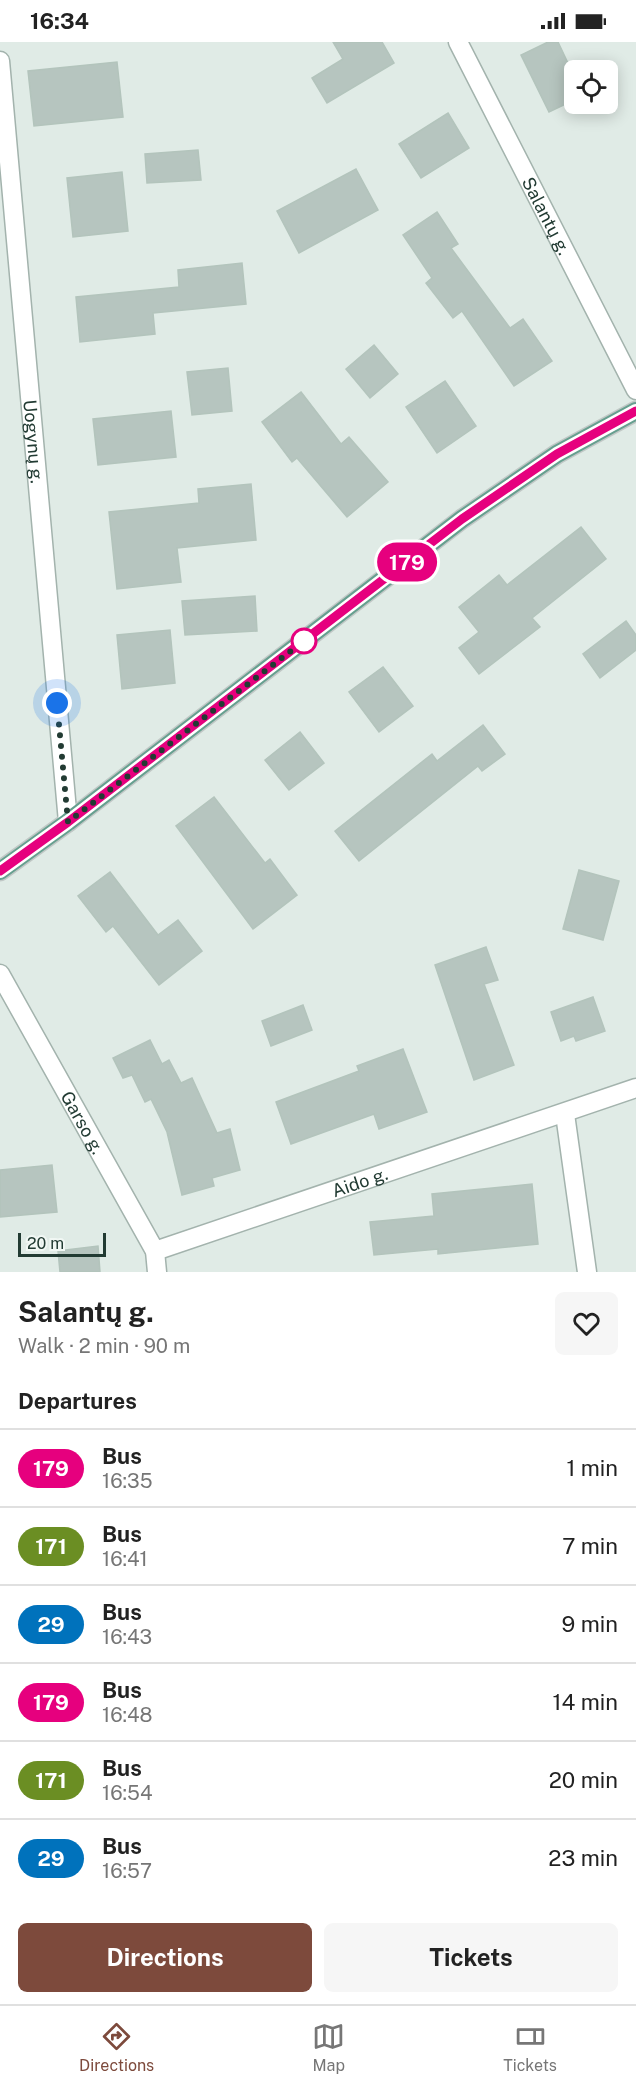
<!DOCTYPE html>
<html lang="en">
<head>
<meta charset="utf-8">
<style>
  body { margin:0; font-family:"Public Sans",sans-serif; background:#f6f6f6; color:#222; height:100vh; display:flex; flex-direction:column; font-size:22px; white-space:nowrap }
  * { box-sizing:border-box; margin:0 }
  p { font-size:20px; color:#767676 }
  .icon { flex:none; width:33px; height:33px; fill:none; stroke:currentColor; stroke-width:2; stroke-linecap:round; stroke-linejoin:round }
  .map { position:relative; height:1230px; overflow:hidden }
  .drawer { display:flex; flex-direction:column; background:#fff; flex:1 }
  .drawer>* { flex:none }
  .badge { padding:0 12px; border-radius:20px; font-size:21px; line-height:39px }
  .fabs { position:absolute; left:564px; top:18px; display:grid; gap:12px }
  .fabs a { display:grid; place-items:center; width:54px; height:54px; border-radius:9px; background:#fff; box-shadow:0 3px 15px #0003; font-size:30px }
  .scale { position:absolute; left:18px; bottom:15px; width:88px; box-sizing:border-box; padding-left:6px; border:3px solid #223b33; border-top:0; font-size:16px; line-height:21px; white-space:nowrap; color:#223b33; -webkit-text-stroke:4px #f1f7f4; paint-order:stroke }
  .you { position:absolute; width:30px; height:30px; margin:-15px; border:4px solid #fff; border-radius:50%; background:#1a73e8; box-shadow:0 0 0 9px #1a73e833 }
  .map>.badge { position:absolute; translate:-50% -50%; box-shadow:0 0 0 3px #fff }
  h2 { padding:0 18px; font-size:22px; line-height:54px }
  .round { display:grid; place-items:center; flex:none; width:63px; height:63px; border-radius:9px; background:#f6f6f6 }
  .summary { display:flex; align-items:center; justify-content:space-between; height:102px; padding:0 18px }
  h1 { font-size:28px; font-weight:700; line-height:45px }
  .button { display:flex; gap:12px; margin-top:auto; padding:12px 18px }
  .button a { flex:1; height:69px; border-radius:9px; background:#7d4a3c; color:#fff; font-size:24px; font-weight:700; line-height:69px; text-align:center }
  .button a+a { background:#f6f6f6; color:#222 }
  ul { padding:0; list-style:none }
  li { display:flex; align-items:center; gap:18px; height:78px; padding:0 18px; border-top:2px solid #e0e0e0 }
  li div { flex:1 }
  li b { display:block; font-size:22px }
  li em { font-style:normal }
  li .badge { min-width:66px; font-weight:700; text-align:center }
  .status { display:flex; justify-content:space-between; align-items:center; height:42px; padding:0 30px; background:#fff; direction:ltr }
  .status svg { height:16px; fill:currentColor }
  .tab-bar { display:flex; justify-content:space-around; align-items:center; height:84px; border-top:2px solid #e0e0e0; background:#fff; font-size:16px; color:#767676 }
  .tab-bar a { display:grid; justify-items:center; gap:3px }
  .tab-bar .selected { color:#7d4a3c }
  .map>svg:first-child { display:block }
  .building { fill:#b6c5bf; stroke:#b3c4bc; stroke-width:1.5 }
  .lines { fill:none; stroke-linecap:round; stroke-linejoin:round }
  .minor-casing { stroke:#a3b3ad; stroke-width:21 }
  .major-casing { stroke:#c1c8c6; stroke-width:21 }
  .minor { stroke:#fff; stroke-width:18 }
  .major { stroke:#669f8f; stroke-width:18 }
  .line-casing { stroke:#fff; stroke-width:14 }
  .line { stroke:#e6007e; stroke-width:9 }
  .walk { stroke:#223b33; stroke-width:6; stroke-dasharray:0 10.8 }
  .stop-dot { fill:#fff; stroke:#e6007e; stroke-width:3 }
  .labels { text-anchor:middle; dominant-baseline:central; stroke-width:4.5; stroke-linejoin:round; paint-order:stroke }
  .street-label { font-size:18px; fill:#223b33; stroke:#f1f7f4 }
</style>
</head>
<body>
<div class="status"><b>16:34</b><svg viewBox="0 0 49 12"><path d="M0 12V9h3v3zM5 12V6h3v6zM10 12V3h3v9zM15 12V0h3v12zM26 1h20v11H26zM47 4h2v5h-2z"/></svg></div>
<div class="map">
<svg width="636" height="1230" viewBox="0 0 636 1230">
  <rect width="100%" height="100%" fill="#e0ebe6"/>
  <g class="building">
    <path d="M333,0H382L394,21L327,61L312,36L343,17Z"/>
    <path d="M548,0H558L574,34V58L549,70L521,13Z"/>
    <path d="M117,20L123,75L34,84L28,29Z"/>
    <path d="M448,71L469,106L421,136L399,102Z"/>
    <path d="M198,108L201,138L147,141L145,112Z"/>
    <path d="M356,127L378,168L299,211L277,169Z"/>
    <path d="M122,130L128,189L73,195L67,136Z"/>
    <path d="M437,170L458,202L451,206L510,286L523,277L552,319L514,344L462,269L453,276L426,241L432,236L403,193Z"/>
    <path d="M242,221L246,262L153,271L155,292L80,300L76,255L179,245L178,228Z"/>
    <path d="M374,303L398,332L370,356L346,327Z"/>
    <path d="M228,326L232,369L192,373L187,330Z"/>
    <path d="M445,339L476,384L437,411L406,365Z"/>
    <path d="M301,350L341,402L349,395L388,440L347,475L297,416L292,420L262,380Z"/>
    <path d="M171,369L176,415L98,423L93,377Z"/>
    <path d="M251,442L256,498L177,506L181,540L117,547L109,470L199,461L198,447Z"/>
    <path d="M581,485L606,517L532,576L540,585L479,632L459,606L479,590L459,565L499,533L507,543Z"/>
    <path d="M255,554L257,589L185,593L182,559Z"/>
    <path d="M626,579L636,593V608L600,636L583,612Z"/>
    <path d="M170,588L175,641L122,647L117,593Z"/>
    <path d="M383,625L413,664L379,690L349,650Z"/>
    <path d="M483,683L505,712L482,729L478,724L359,819L335,789L432,712L437,719Z"/>
    <path d="M300,690L324,721L289,748L265,718Z"/>
    <path d="M214,755L265,821L270,817L297,853L253,887L176,784Z"/>
    <path d="M579,828L619,839L603,898L563,887Z"/>
    <path d="M110,830L158,893L178,878L202,909L159,943L113,884L106,890L78,854Z"/>
    <path d="M486,905L498,938L484,942L514,1023L474,1038L435,923Z"/>
    <path d="M593,955L605,989L576,999L574,994L561,999L551,970Z"/>
    <path d="M303,963L312,988L271,1004L262,979Z"/>
    <path d="M150,998L162,1022L169,1018L181,1041L192,1036L217,1091L230,1087L240,1128L212,1136L214,1144L182,1153L167,1090L151,1057L145,1060L132,1033L123,1036L113,1016Z"/>
    <path d="M403,1007L427,1070L379,1087L374,1072L291,1102L276,1060L359,1029L357,1024Z"/>
    <path d="M52,1123L57,1170L0,1175V1128Z"/>
    <path d="M532,1142L538,1202L438,1212V1207L374,1213L370,1180L434,1174L432,1152Z"/>
    <path d="M98,1204L100,1230H60L58,1209Z"/>
  </g>
  <g class="lines">
    <g class="minor-casing">
      <g id="minor">
        <path id="s1" d="M458,0L636,348"/>
        <path id="s2" d="M0,19L68,780"/>
        <path id="s3" d="M0,932L155,1209L157,1230"/>
        <path d="M565,1072L587,1230"/>
        <path id="s4" d="M155,1209L636,1046"/>
      </g>
    </g>
    <g class="major-casing">
      <path id="major" d="M0,829L68,780L462,477L557,412L636,369"/>
    </g>
    <use href="#minor" class="minor"/>
    <use href="#major" class="major"/>
  </g>
  <g class="lines">
    <g class="line-casing">
      <path id="line" d="M0,829L68,780L462,477L557,412L636,369"/>
    </g>
    <use href="#line" class="line"/>
    <path class="walk" d="M57,661L68,780L304,599"/>
  </g>
  <circle class="stop-dot" cx="304" cy="599" r="12"/>
  <g class="labels">
    <g class="street-label">
      <text stroke="none"><textPath href="#s1" startOffset="195">Salantų g.</textPath></text>
      <text stroke="none"><textPath href="#s2" startOffset="382">Uogynų g.</textPath></text>
      <text stroke="none"><textPath href="#s3" startOffset="170">Garso g.</textPath></text>
      <text stroke="none"><textPath href="#s4" startOffset="216">Aido g.</textPath></text>
    </g>
  </g>
</svg>
<div class="fabs">
<a><svg class="icon" aria-label="locate" viewBox="0 0 24 24"><circle cx="12" cy="12" r="6"/><path d="M12 2v4M12 18v4M2 12h4M18 12h4"/></svg></a>
</div>
<div class="scale">20 m</div>
<div class="you" style="left:57px;top:661px"></div>
<b class="badge" style="left:407px;top:520px;background:#e6007e;color:#fff">179</b>
</div>
<section class="drawer">
<div class="summary"><div><h1>Salantų g.</h1><p>Walk · 2 min · 90 m</p></div><a class="round"><svg class="icon" aria-label="heart" viewBox="0 0 24 24"><path d="M12 20l-8-8c-3-5 5-10 8-4 3-6 11-1 8 4z"/></svg></a></div>
<h2>Departures</h2>
<ul>
<li><span class="badge" style="background:#e6007e;color:#fff">179</span><div><b>Bus</b><p>16:35</p></div><em>1 min</em></li>
<li><span class="badge" style="background:#6b8e23;color:#fff">171</span><div><b>Bus</b><p>16:41</p></div><em>7 min</em></li>
<li><span class="badge" style="background:#0072bc;color:#fff">29</span><div><b>Bus</b><p>16:43</p></div><em>9 min</em></li>
<li><span class="badge" style="background:#e6007e;color:#fff">179</span><div><b>Bus</b><p>16:48</p></div><em>14 min</em></li>
<li><span class="badge" style="background:#6b8e23;color:#fff">171</span><div><b>Bus</b><p>16:54</p></div><em>20 min</em></li>
<li><span class="badge" style="background:#0072bc;color:#fff">29</span><div><b>Bus</b><p>16:57</p></div><em>23 min</em></li>
</ul>
<div class="button"><a>Directions</a><a>Tickets</a></div>
</section>
<nav class="tab-bar">
<a class="selected"><svg class="icon" aria-label="directions" viewBox="0 0 24 24"><path d="M12 3l9 9-9 9-9-9zM9 14v-3h6M13 9l2 2-2 2"/></svg>Directions</a>
<a><svg class="icon" aria-label="map" viewBox="0 0 24 24"><path d="M3 6l6-2 6 2 6-2v14l-6 2-6-2-6 2zM9 4v14M15 6v14"/></svg>Map</a>
<a><svg class="icon" aria-label="tickets" viewBox="0 0 24 24"><path d="M3 7h18v10H3zM15 7v10"/></svg>Tickets</a>
</nav>
</body>
</html>
